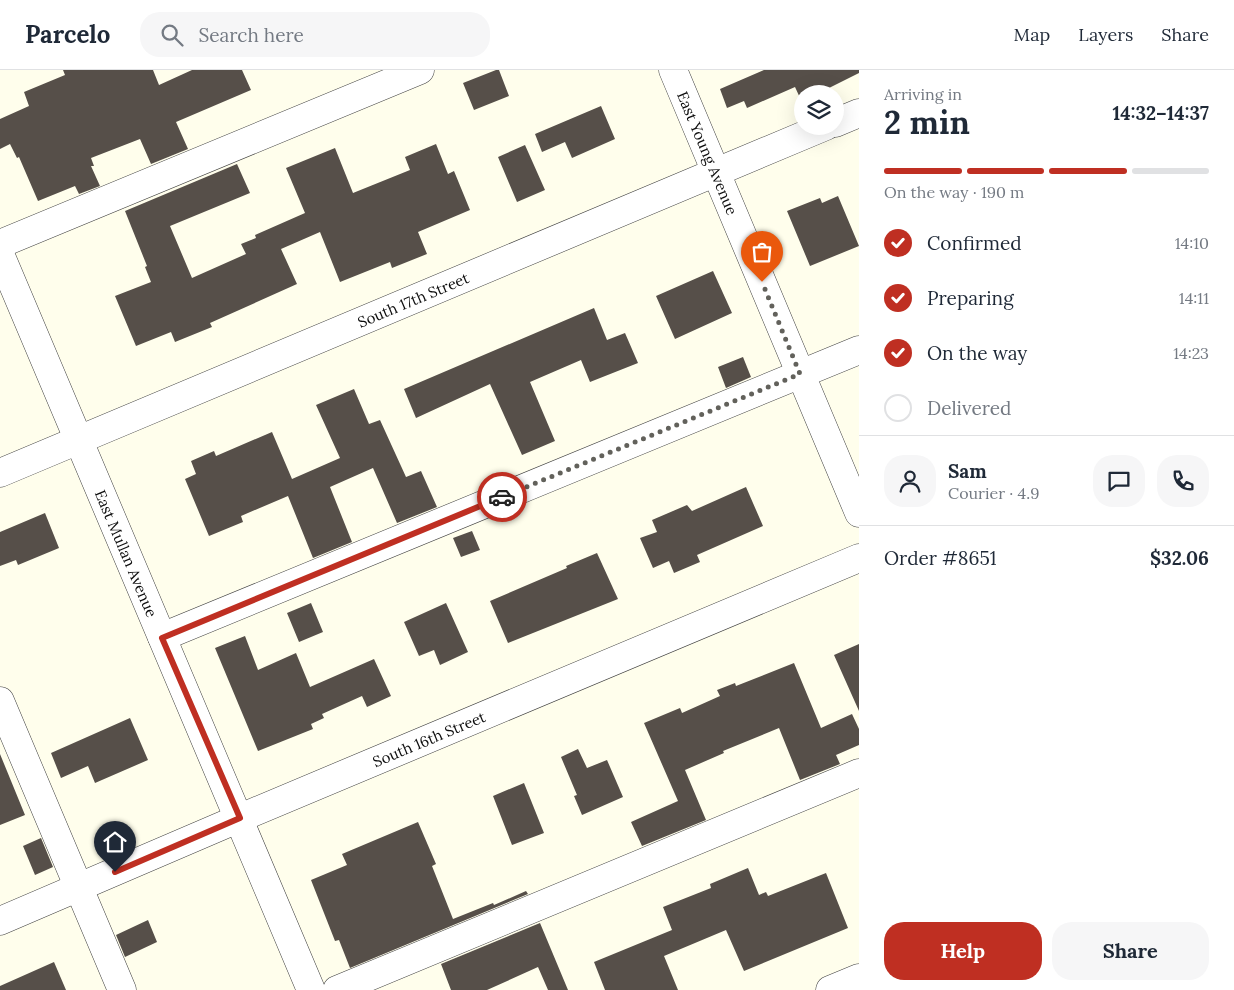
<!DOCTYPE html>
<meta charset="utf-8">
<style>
:root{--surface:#fff;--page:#f6f6f7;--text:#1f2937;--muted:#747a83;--line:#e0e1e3;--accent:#bf2f22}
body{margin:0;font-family:Lora,serif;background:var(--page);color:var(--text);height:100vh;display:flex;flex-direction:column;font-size:19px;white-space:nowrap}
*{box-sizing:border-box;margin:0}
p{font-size:16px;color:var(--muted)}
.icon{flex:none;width:28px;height:28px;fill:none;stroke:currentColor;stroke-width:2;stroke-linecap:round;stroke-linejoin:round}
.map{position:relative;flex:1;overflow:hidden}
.drawer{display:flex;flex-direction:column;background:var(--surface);width:375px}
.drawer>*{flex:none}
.tools{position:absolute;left:794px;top:15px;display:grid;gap:10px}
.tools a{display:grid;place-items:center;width:50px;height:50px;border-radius:50%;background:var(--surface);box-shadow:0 5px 20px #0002;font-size:25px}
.pin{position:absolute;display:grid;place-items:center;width:42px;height:42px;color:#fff;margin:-51px -21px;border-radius:50% 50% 50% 0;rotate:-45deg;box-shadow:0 0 5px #0007}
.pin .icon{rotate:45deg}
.courier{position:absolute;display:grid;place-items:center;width:50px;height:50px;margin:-25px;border:4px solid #bf2f22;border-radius:50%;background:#fff;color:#222;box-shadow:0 1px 6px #0007}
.overview em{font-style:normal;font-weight:700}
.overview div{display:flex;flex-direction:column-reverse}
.overview{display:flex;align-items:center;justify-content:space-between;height:85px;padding:0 25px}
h1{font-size:32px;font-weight:700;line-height:38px}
.bar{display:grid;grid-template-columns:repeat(4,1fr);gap:8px 5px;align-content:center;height:60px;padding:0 25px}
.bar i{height:6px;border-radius:4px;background:var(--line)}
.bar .current{background:var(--accent)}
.bar p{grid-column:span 4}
.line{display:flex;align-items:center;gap:12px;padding:0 25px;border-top:1px solid var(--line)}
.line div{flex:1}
.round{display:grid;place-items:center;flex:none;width:52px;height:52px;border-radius:20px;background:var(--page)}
ol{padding:0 25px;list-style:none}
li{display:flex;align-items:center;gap:15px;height:55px}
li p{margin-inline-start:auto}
li .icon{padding:5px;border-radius:50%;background:var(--accent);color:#fff;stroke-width:4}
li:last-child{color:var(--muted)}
li i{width:28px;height:28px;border:2px solid var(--line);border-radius:50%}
.cta{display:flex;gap:10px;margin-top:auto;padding:10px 25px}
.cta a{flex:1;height:58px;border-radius:20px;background:var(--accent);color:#fff;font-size:20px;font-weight:700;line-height:58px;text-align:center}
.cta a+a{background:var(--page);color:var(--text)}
header{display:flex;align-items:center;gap:30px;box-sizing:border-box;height:70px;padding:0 25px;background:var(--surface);border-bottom:1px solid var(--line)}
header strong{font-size:24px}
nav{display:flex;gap:28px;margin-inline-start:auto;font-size:18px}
.search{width:350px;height:45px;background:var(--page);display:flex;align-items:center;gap:12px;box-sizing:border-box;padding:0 18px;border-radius:20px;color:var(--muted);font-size:19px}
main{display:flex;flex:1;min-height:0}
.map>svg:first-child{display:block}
.building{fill:#564f49}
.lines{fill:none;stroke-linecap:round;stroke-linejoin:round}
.minor-casing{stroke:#404040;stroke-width:29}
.minor{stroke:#fff;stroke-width:28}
.done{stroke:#62615b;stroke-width:5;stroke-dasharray:0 9}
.route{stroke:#bf2f22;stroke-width:6}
.labels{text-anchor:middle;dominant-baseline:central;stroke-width:5;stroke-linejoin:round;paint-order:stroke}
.street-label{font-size:15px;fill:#0d0d0d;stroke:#fff}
</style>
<header>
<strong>Parcelo</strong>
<div class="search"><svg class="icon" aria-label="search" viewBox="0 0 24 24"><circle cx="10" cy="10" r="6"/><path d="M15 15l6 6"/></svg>Search here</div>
<nav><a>Map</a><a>Layers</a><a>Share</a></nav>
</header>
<main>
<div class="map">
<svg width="859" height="920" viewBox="0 0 859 920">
<rect width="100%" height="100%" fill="#fffeec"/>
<path class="building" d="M63,0h90l6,15 33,-15h50l9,20 -75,32 12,27 -37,15 -11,-25 -49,19 3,8h-3l9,20 -21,8 -4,-8 -37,15 -19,-44 -2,1 -7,-14 -10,5v-30l29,-13 -5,-14 41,-17z
M496,0h3l10,26 -35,14 -11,-27z
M764,0h95v3l-42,21h-15l-1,6 -6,-13 -48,21 -3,-7 -17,7 -7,-19z
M601,36l14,33 -43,19 -7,-16 -23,10 -7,-18z
M436,74l12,30 6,-3 16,39 -52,22 9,22 -35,14 -2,-6 -50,20 -20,-50 -39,17 16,35 -87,39 2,4 -37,15 -4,-10 -35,14 -21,-50 36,-14 -6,-15 2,-1 -22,-55 112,-47 13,29 -80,33 22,52 54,-24 -5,-10 15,-6 -1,-3 50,-22 -19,-45 49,-20 18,45 57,-23 -5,-13z
M525,75l20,45 -28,12 -19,-45z
M838,126l21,50 -49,20 -23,-55 33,-13 2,5z
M713,201l19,42 -57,26 -19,-43z
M594,238l13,32 18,-7 13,30 -48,19 -9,-22 -51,22 25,59 -33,14 -32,-71 -74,34 -12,-29z
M743,287l8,20 -25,11 -8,-21z
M354,319l15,35 11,-4 26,57 15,-6 16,36 -40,16 -24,-55 -43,19 22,55 -39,16 -25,-62 -47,20 2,6 -34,14 -24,-57 11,-5 -5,-13 23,-10 2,5 56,-24 20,47 48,-21 -24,-53z
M746,417l17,39 -66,29 3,7 -26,11 -5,-12 -16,7 -13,-30 17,-6 -5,-12 35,-15 5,6z
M45,443l14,35 -41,17 -2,-5 -16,6v-34z
M472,461l8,19 -19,7 -8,-19z
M597,483l21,46 -110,44 -18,-42 77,-33 -1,-2z
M311,533l12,29 -24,10 -12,-29z
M446,533l22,49 -28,13 -6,-15 -15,6 -15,-34z
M245,566l13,34 38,-17 14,34 64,-28 17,37 -24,11 -5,-11 -40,18 2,4 -13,6 2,5 -55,22 -43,-103z
M859,574v67l-25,-56z
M794,593l27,65 31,-14 7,15v16l-23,10 4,9 -40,16 -21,-52 -56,23 1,2 -39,17 21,50 -64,26 -11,-24 47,-21 -34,-78 36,-15 2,5 38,-17 -3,-6 18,-7 1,3z
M130,648l18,42 -53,23 -7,-17 -27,12 -10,-25z
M578,679l9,19 20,-8 16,37 -41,18 -8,-19 3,-1 -16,-38z
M0,684l25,61 -25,10z
M524,713l20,50 -32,12 -19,-49z
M418,752l18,42 -4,2 21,53 40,-16 1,2 32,-14 2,3 -178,74 -11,-28 -4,1 -24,-61 36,-15 -5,-11z
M41,768l12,29 -18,8 -12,-29z
M748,798l11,27 7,-3 2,4 58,-23 22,55 -104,43 -18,-41 -62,26 14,34h-73l-11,-28 78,-32 -9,-23 48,-19 -1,-4z
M148,850l9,22 -32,15 -9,-22z
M540,853l28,67h-20l-10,-23 -51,23h-36l-10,-26z
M54,892l12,28h-66v-4z"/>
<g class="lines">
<g class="minor-casing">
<g id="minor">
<path id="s1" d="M673,0l186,443"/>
<path d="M835,53l24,-10"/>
<path d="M0,174l420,-174"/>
<path id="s2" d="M0,184l311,736"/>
<path id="s3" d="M0,403l826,-347"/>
<path d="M162,567l697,-287"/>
<path d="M0,631l122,289"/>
<path id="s4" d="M0,851l240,-103 619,-260"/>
<path d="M337,920l522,-217"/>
<path d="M830,920l29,-12"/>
</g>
</g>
<use href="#minor" class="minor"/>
</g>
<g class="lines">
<path class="done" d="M502,427l298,-123 -38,-92"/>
<path class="route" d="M115,802l125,-54 -78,-180 340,-141"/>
</g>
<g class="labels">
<g class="street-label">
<text stroke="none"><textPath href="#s1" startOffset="90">East Young Avenue</textPath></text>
<text stroke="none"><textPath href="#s3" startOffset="448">South 17th Street</textPath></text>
<text stroke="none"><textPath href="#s2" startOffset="325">East Mullan Avenue</textPath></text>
<text stroke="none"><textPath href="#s4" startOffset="466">South 16th Street</textPath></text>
</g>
</g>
</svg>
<div class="tools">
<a><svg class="icon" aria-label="layers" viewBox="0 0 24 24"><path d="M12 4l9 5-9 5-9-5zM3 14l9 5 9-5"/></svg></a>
</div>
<div class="pin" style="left:762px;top:212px;background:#ea580c"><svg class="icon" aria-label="bag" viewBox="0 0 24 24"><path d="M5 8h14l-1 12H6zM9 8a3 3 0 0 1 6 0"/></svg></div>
<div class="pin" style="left:115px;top:802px;background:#1f2937"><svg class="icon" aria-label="home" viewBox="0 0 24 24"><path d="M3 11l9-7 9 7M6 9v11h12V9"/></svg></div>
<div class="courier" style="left:502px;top:427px"><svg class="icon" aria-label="car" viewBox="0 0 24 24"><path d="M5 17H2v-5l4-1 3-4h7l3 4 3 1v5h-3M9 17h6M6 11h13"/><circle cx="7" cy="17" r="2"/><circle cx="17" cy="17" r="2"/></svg></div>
</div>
<section class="drawer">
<div class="overview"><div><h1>2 min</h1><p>Arriving in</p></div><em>14:32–14:37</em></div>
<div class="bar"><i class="current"></i><i class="current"></i><i class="current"></i><i></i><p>On the way · 190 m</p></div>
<ol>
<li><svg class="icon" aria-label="check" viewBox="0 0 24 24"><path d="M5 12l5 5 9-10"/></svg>Confirmed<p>14:10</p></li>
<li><svg class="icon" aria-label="check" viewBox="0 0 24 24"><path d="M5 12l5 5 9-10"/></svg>Preparing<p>14:11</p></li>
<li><svg class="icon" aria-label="check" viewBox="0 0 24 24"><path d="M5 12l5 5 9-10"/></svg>On the way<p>14:23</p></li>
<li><i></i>Delivered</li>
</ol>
<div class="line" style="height:90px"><a class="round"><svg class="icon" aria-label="person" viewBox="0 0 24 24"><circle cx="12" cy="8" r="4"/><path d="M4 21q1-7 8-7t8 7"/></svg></a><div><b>Sam</b><p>Courier · 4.9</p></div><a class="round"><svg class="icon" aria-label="chat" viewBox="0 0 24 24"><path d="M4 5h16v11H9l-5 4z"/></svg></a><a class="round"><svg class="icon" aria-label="phone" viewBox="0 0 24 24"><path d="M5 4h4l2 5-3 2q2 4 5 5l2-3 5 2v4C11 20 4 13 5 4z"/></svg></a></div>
<div class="line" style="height:65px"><div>Order #8651</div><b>$32.06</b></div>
<div class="cta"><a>Help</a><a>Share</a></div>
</section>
</main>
